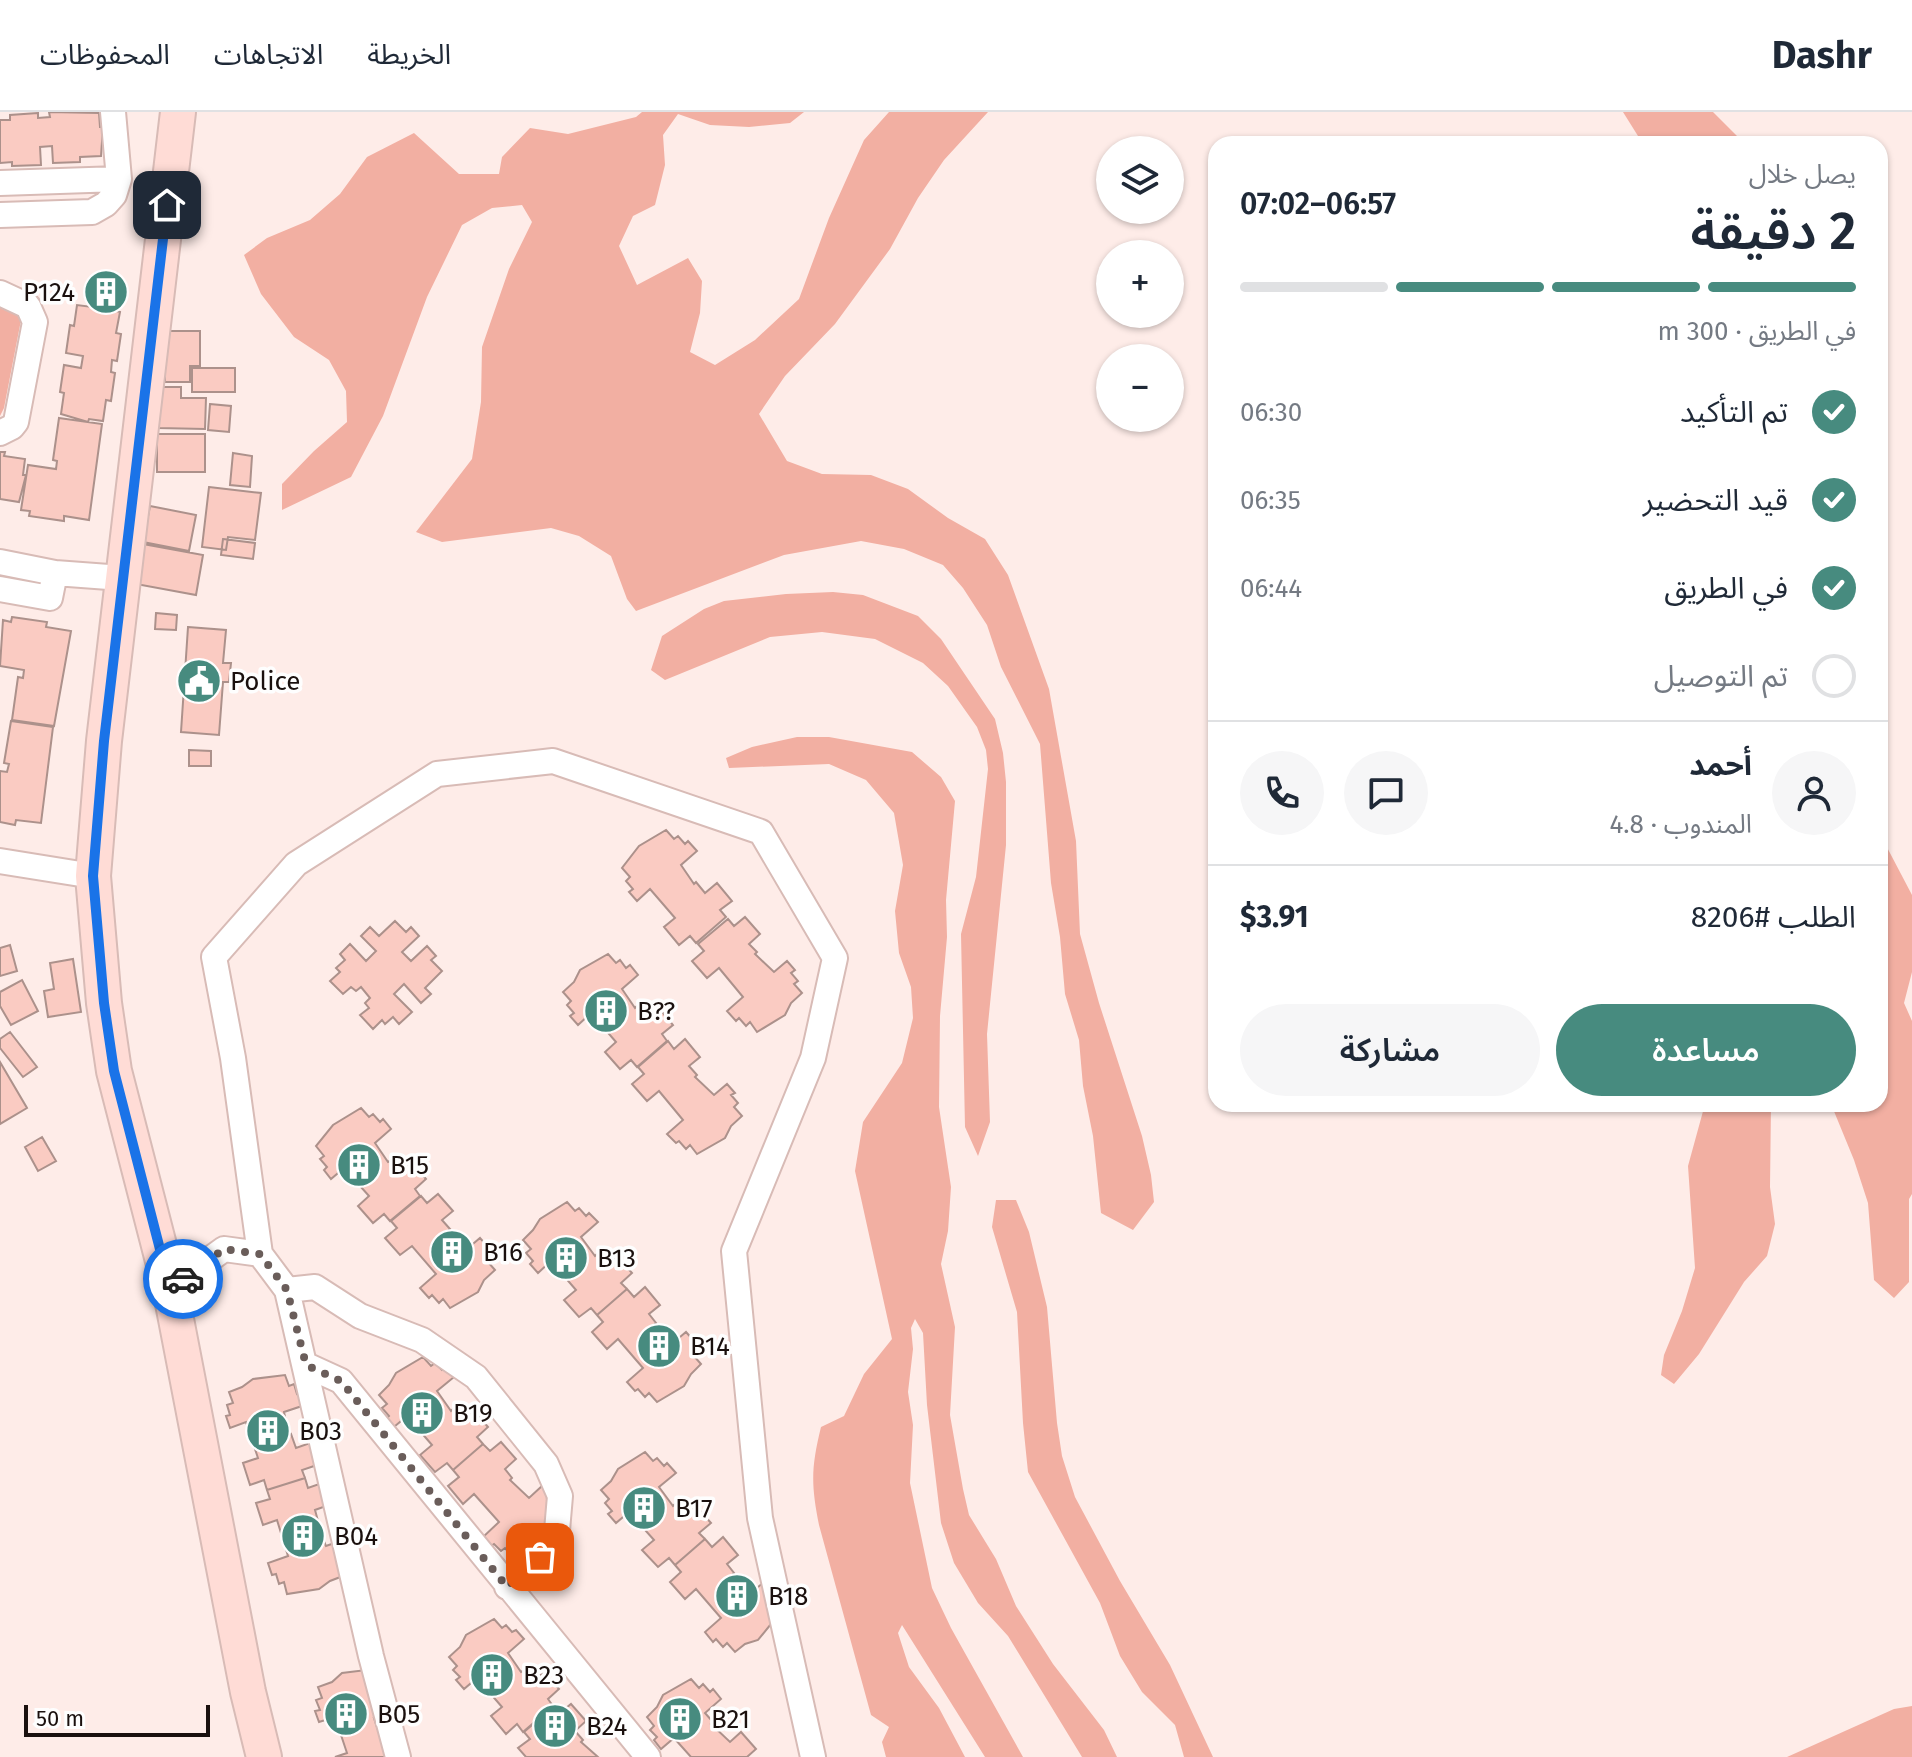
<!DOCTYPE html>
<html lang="ar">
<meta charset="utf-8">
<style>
:root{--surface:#fff;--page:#f6f6f7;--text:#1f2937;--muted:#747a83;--line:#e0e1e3;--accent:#478b7f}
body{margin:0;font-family:"Fira Sans","Noto Sans Arabic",sans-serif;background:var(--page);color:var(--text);direction:rtl;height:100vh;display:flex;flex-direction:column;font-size:30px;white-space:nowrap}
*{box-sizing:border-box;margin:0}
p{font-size:26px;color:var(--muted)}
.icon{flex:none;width:44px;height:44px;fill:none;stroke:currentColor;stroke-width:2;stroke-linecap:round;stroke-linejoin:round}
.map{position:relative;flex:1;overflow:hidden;direction:ltr}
.side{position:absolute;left:1208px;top:24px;width:680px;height:976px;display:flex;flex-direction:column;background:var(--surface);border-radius:24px;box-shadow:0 2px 6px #0004;direction:rtl}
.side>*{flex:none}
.tools{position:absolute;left:1096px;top:24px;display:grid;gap:16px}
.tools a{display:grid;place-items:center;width:88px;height:88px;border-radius:50%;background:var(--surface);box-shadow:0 2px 6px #0004;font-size:40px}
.scale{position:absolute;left:24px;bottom:20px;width:186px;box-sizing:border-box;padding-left:8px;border:4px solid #1a100e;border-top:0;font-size:22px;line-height:28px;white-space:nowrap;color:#1a100e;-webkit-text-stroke:6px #fefefe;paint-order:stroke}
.pin{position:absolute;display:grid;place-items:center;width:68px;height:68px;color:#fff;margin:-34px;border-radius:16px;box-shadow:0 4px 12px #0006}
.courier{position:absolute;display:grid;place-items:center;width:80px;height:80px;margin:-40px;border:6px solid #1a73e8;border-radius:50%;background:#fff;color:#222;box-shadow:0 2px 10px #0007}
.overview em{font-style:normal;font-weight:600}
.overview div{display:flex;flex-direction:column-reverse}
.overview{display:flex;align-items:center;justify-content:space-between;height:136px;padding:0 32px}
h1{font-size:52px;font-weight:600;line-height:60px}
.bar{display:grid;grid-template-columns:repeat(4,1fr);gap:12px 8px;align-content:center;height:96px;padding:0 32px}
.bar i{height:10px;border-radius:6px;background:var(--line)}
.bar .current{background:var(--accent)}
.bar p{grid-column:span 4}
.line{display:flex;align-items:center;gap:20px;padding:0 32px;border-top:2px solid var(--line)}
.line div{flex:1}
.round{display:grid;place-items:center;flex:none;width:84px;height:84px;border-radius:42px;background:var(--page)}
ol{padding:0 32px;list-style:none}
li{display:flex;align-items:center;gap:24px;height:88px}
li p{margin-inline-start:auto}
li .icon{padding:8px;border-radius:50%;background:var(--accent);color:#fff;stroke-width:4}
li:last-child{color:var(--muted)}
li i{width:44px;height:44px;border:4px solid var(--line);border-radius:50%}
.button{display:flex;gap:16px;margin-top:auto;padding:16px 32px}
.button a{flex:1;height:92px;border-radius:48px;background:var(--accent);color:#fff;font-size:32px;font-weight:600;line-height:92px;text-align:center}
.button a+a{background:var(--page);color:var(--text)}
header{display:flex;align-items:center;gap:48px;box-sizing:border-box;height:112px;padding:0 40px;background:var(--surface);border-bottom:2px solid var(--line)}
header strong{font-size:38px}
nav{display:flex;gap:44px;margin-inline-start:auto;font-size:28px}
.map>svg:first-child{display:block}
.green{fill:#f2afa2}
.building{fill:#facbc2;stroke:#ac918b;stroke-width:2}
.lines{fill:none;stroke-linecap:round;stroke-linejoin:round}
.street-casing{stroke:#d8bbb6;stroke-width:28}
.secondary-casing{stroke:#d8bbb6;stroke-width:38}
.street{stroke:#fff;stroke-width:24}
.secondary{stroke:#ffdcd6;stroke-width:34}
.done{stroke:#6a5d5a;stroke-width:8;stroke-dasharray:0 14.4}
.route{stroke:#1a73e8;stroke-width:10}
.labels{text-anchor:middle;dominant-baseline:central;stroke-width:7;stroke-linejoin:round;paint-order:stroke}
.poi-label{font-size:26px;fill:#1a100e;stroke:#fefefe;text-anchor:start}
</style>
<header>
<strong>Dashr</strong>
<nav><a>الخريطة</a><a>الاتجاهات</a><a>المحفوظات</a></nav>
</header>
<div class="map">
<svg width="1912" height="1645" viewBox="0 0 1912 1645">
<rect width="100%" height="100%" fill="#feece8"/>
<path class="green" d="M642,0h162l-14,11 -41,4 -39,-2 -32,-11 -15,21 2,30 -10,40 -22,11 -14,30 18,39 51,-27 14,23 -2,32 -10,39 25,13 40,-25 44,-41 30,-81 35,-78 25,-28h99l-44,48 -26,38 -28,51 -55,75 -50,52 -26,38 28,47 35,13 49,1 37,14 40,29 37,21 23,36 41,114 27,152 4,93 19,69 43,133 9,39 3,27 -21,28 -32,-17 -8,-77 -10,-50 -4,-46 -14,-46 -5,-57 -9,-54 -11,-139 -39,-77 -14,-42 -24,-37 -20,-23 -39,-16 -43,-8 -77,14 -148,56 -9,-12 -16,-43 -32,-20 -28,-8 -109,14 -26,-10 56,-73 9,-57 1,-55 27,-78 23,-47 -10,-17 -30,3 -30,17 -35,72 -44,119 -32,61 -69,33v-26l32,-33 33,-29 -1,-31 -17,-31 -35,-23 -33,-43 -17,-39 23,-17 43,-18 30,-26 27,-37 47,-24 45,41h40l3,-17 28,-29 38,6 68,-17z
M1623,0h90l32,32h-102z
M0,193l22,10 -18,93 -4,8z
M833,480l30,3 55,21 23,23 54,80 8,34 3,29v63l-19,189 3,88 -12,34 -13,-29 -4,-193 15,-57 12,-108 -2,-19 -9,-23 -29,-41 -25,-23 -48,-24 -53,-7 -52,5 -105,43 -14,-10 11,-34 42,-27 20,-8 62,-7z
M797,625h32l83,15 29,25 14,24 -9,99 1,37 -7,79 -1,91 12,80 -3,44 -7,33 14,63 -5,88 13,74 6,26 27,44 20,47 37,58 51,66 13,27h-35l-74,-121 -30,-33 -24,-40 -13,-40 -14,-118 -4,-72 -8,-14 -4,9 2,21 -5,43 5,33 -3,58 22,105 19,40 72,129h-38l-83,-132 -4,8 11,34 30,41 26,49h-79l-4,-15 7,-15 -18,-12 -52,-190c-8,-41 -8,-57 2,-98l23,-11 20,-42 28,-35 -37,-168 8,-49 39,-59 11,-45 -2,-31 -12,-34 -4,-42 8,-46 -9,-52 -28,-33 -37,-16 -100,4 -3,-10 26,-11z
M1880,722l32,61v77l-8,31 8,18v173l-3,5v83l-15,16 -20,-18 -6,-77 -14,-43 -23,-56h49z
M1705,992h66l-1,83 5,37 -8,32 -23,26 -45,72 -25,30 -13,-9 3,-20 18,-44 13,-43 -7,-102z
M996,1088h20l13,32 18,75 10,116 5,33 13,41 45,84 50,84 43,92h-29l-9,-32 -33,-33 -22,-36 -20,-53 -72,-131 -5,-49 -6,-111 -25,-85z
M1912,1594v51h-125l107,-48z"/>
<path class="building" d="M49,0l50,1 1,14h3l-2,29 -21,1v5l-27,1 -1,-17 -12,1 1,18 -29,1v-4l-12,1v-43h10v-5l28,-2v5l12,-1z
M98,170l20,3 -3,18 -20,-3z
M93,192l27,8 -4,21 5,1 -4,27 -5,-1 -1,12 4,1 -4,28 -5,-1 -3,21 -14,-2 -1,3 -27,-8 3,-21 -4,-1 4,-27 17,3 2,-12 -17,-3 4,-28 4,1 3,-21 15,2z
M165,219h35v35h-10v16h-25z
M192,256h43v24h-43z
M159,275h22v11h25l-1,31 -47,-1z
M210,292l21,2 -2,26 -21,-2z
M59,306l43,6 -13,96 -25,-4v5l-35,-5 1,-5 -9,-1 7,-45 28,4 1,-8 -4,-1z
M157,322h48v38h-48z
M0,340h5l-1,4 21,3 -2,16h3l-7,27 -19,-3z
M233,341l19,3 -2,31 -20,-2z
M209,375l52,6 -6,47 -27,-3 -2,13 -24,-3z
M150,394l46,9 -7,36 -46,-9z
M223,427l32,4 -2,16 -32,-4z
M143,432l60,11 -7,40 -60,-11z
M156,501l21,2 -1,15 -21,-1z
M12,505l35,5 -1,5 25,4 -17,95 -42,-6 6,-43 5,1 1,-8 -24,-4 3,-46 8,2z
M188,515l38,3 -3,33h8l-2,19h-6l-4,53 -38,-3z
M11,609l42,6 -12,96 -25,-3 -1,5 -15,-3v-51l7,1 2,-8 -5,-1z
M189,638l22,1v15h-22z
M666,718l8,9 4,-3 7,8 3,-3 9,10 -16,14 13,19 2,-2 9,11 12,-10 15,18 -12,9 6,7 -30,26 -6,-7 -11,9 -15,-18 11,-9 -25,-29 -13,12 -8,-9 4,-3 -7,-8 4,-4 -8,-9 17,-22z
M745,805l15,17 -11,10 8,8 -2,2 19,18 13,-11 8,9 -4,3 7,8 -4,3 8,9 -11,10 -6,12 -28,17 -7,-10 -4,4 -7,-8 -3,3 -9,-10 16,-14 -24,-29 -12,10 -15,-17 12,-10 -6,-7 30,-25 6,7z
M395,809l11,11 5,-5 8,9 -17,16 9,9 16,-15 9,10 -5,4 11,11 -17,17 6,6 -10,9 -17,-19 -10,10 18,18 -13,12 -6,-7 -8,7 -3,-4 -9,9 -13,-14 9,-7 -4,-5 5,-5 -9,-11 -5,4 -5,-4 -8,7 -13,-13 10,-9 -4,-4 9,-8 -5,-6 10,-10 16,17 10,-10 -15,-15 9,-9 9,9z
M10,833l7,26 -17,5v-28z
M608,842l8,9 4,-3 6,8 4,-3 8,10 -16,14 13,19 2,-2 10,11 11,-10 15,18 -11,9 5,7 -30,26 -6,-7 -11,9 -15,-17 11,-10 -25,-29 -13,12 -8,-9 4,-3 -7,-8 4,-4 -8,-9 11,-10 6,-12z
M73,847l8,53 -33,5 -4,-26 10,-2 -4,-26z
M22,868l16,31 -27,14 -11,-19v-14z
M10,920l27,35 -14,10 -23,-29v-9z
M685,927l15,18 -11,9 8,9 -2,2 19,18 13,-11 8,9 -4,2 7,8 -4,4 8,9 -11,10 -6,12 -28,16 -7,-9 -4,4 -7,-8 -3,2 -9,-9 16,-14 -24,-29 -12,10 -15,-17 12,-10 -6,-7 30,-26 6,8z
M0,950l27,46 -27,16z
M361,996l8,9 4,-3 7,8 3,-3 8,10 -16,14 13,19 2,-1 10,10 11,-9 15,17 -11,10 5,7 -30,25 -6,-7 -11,9 -15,-17 11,-10 -25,-28 -13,11 -7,-9 3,-3 -7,-8 4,-3 -8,-10 17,-21z
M42,1025l14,24 -18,10 -13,-24z
M438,1082l15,17 -11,9 8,9 -2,2 19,18 13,-11 8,9 -4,3 7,8 -4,3 8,9 -11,10 -6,12 -28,16 -7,-9 -4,4 -7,-8 -3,3 -9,-10 16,-14 -24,-28 -12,9 -15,-17 12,-10 -6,-7 30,-25 6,7z
M567,1090l8,9 4,-3 7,8 3,-3 9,9 -17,15 14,19 2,-2 9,11 11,-9 15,17 -11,10 6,6 -30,26 -6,-7 -12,9 -15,-17 12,-10 -25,-29 -13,12 -8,-9 3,-3 -7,-8 5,-4 -8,-9 10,-10 7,-11z
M645,1175l15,18 -11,9 7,9 -2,2 19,18 13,-11 8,9 -3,3 7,7 -5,4 8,9 -10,10 -7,12 -27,16 -8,-9 -4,4 -7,-8 -3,2 -8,-9 16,-14 -25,-29 -11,10 -15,-17 11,-10 -6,-7 30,-26 7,8z
M423,1245l8,9 4,-3 7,7 3,-2 9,9 -17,14 14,20 2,-2 9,11 11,-10 15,17 -11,10 6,7 -30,26 -6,-7 -12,9 -15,-17 12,-10 -25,-29 -13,11 -8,-8 3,-3 -7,-8 5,-4 -8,-9 10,-10 7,-12z
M285,1263l4,11 5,-2 3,10 4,-1 4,12 -21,7 5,23 2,-1 5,14 14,-5 7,22 -15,5 3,8 -38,12 -3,-10 -14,5 -7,-22 15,-5 -12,-36 -16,6 -4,-12 4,-1 -3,-10 6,-2 -4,-11 13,-5 11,-8z
M501,1330l15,17 -11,10 7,9 -2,2 19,18 13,-12 8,9 -3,3 7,8 -11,31 -8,8 -12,4 -10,8 -8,-9 -4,3 -7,-7 -3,2 -8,-9 16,-15 -25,-28 -11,10 -15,-18 11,-9 -6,-7 30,-26 7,7z
M645,1340l8,9 4,-3 7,8 3,-3 9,10 -17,14 14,19 2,-2 9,11 12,-9 15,17 -12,10 6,6 -30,26 -6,-7 -11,9 -16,-17 12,-10 -25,-28 -13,11 -8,-9 4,-3 -7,-8 4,-4 -8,-9 10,-9 7,-12z
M305,1366l3,10 14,-5 7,22 -14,5 3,11h-2l10,25 17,-6v36l-13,5 -11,8 -32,5 -3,-12 -5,2 -3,-10 -4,1 -4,-12 20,-7 -11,-36 -14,5 -7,-22 14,-4 -3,-9z
M723,1425l15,18 -11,9 7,9 -2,2 19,18 13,-11 15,32 -21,26 -13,4 -10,8 -8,-9 -4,4 -7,-8 -3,3 -8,-10 16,-14 -25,-29 -11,10 -15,-17 11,-10 -6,-7 30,-26 7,8z
M494,1507l8,9 4,-3 6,7 4,-2 8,9 -16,14 13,19 2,-1 10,11 11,-10 15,17 -11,10 5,7 -30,26 -6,-8 -11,10 -15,-18 11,-9 -25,-29 -13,11 -8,-9 4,-3 -7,-7 4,-4 -8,-9 11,-10 6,-12z
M374,1557l3,49h-3l4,12 2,-1 25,28h-70l12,-4 -12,-36 -16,5 -4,-11 5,-1 -4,-10 6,-2 -4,-11 14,-5 10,-9z
M691,1567l8,9 4,-4 7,8 3,-3 8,10 -16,14 8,9 -2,2 19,18 11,-10 15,17 -9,8h-56l-17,-19 -13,11 -7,-9 3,-3 -7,-7 4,-4 -7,-9 10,-10 6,-12z
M571,1592l15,17 -11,10 8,9 -2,2 17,15h-72l-8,-9 12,-9 -6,-7 30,-26 6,7z"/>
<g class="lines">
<g class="street-casing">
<path id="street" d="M0,71l119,-4
M0,103l92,-3 14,-8 8,-9 5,-16 -6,-67
M0,181l28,13 7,16 -19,100 -4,5 -12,6
M0,450l55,11 67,5
M0,477l50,9 5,-25
M0,749l93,15
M260,1142l-27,-196 -19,-101 82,-93 141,-90 116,-13 208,71 74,126 -22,100 -79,193 26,267 53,239
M170,1176l54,-39 36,5 27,36 84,366 27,101
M287,1178l28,-3 45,29 62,24 54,37 70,87 14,32 -4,46 -49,45
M306,1253l35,16 307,376"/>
</g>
<g class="secondary-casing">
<path id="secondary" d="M178,0l-74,629 -11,135 11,127 10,68 56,217 78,404 16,65"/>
</g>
<use href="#street" class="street"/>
<use href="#secondary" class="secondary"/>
</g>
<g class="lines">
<path class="done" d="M183,1167l41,-30 36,5 27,36 19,75 35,16 166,206 33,-30"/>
<path class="route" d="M167,93l-63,536 -11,135 11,127 10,68 56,217 13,-9"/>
</g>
<defs>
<g id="building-disc" transform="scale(2.3)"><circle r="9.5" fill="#478b7f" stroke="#fefefe"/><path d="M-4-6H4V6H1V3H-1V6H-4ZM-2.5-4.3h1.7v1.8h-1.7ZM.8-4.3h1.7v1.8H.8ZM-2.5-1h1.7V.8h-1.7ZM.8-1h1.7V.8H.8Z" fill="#fff"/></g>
<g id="civic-disc" transform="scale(2.3)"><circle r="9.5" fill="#478b7f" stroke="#fefefe"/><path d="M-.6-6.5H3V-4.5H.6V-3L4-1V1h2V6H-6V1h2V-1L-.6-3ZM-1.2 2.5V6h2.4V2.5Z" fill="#fff"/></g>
</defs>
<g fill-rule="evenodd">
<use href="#building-disc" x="106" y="180"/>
<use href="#civic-disc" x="199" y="569"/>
<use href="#building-disc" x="606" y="899"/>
<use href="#building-disc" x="359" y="1053"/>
<use href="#building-disc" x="452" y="1140"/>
<use href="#building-disc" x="566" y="1146"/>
<use href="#building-disc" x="659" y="1234"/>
<use href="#building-disc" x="422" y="1301"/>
<use href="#building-disc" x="268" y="1319"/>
<use href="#building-disc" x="644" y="1396"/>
<use href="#building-disc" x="303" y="1424"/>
<use href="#building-disc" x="737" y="1484"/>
<use href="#building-disc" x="492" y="1563"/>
<use href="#building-disc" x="346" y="1602"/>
<use href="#building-disc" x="680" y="1607"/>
<use href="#building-disc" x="555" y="1614"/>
</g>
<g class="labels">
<g class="poi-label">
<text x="75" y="180" text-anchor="end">P124</text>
<text x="230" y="569">Police</text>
<text x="637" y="899">B??</text>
<text x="390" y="1053">B15</text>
<text x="483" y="1140">B16</text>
<text x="597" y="1146">B13</text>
<text x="690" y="1234">B14</text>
<text x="453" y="1301">B19</text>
<text x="299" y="1319">B03</text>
<text x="675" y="1396">B17</text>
<text x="334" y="1424">B04</text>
<text x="768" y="1484">B18</text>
<text x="523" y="1563">B23</text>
<text x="377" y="1602">B05</text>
<text x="711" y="1607">B21</text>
<text x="586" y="1614">B24</text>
</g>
</g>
</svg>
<div class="tools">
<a><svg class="icon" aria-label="layers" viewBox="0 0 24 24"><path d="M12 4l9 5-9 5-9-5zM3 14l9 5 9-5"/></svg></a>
<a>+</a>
<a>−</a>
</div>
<div class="scale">50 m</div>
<div class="pin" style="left:540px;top:1445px;background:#ea580c"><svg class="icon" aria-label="bag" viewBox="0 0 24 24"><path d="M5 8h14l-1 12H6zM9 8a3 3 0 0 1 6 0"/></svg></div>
<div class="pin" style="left:167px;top:93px;background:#1f2937"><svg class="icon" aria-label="home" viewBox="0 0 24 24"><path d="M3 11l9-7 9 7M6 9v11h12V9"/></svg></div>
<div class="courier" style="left:183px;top:1167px"><svg class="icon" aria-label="car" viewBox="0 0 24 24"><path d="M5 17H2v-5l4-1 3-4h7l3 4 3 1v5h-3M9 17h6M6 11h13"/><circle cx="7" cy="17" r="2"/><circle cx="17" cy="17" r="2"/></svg></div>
<section class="side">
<div class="overview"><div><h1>2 دقيقة</h1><p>يصل خلال</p></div><em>06:57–07:02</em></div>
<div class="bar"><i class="current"></i><i class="current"></i><i class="current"></i><i></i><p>في الطريق · 300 m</p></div>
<ol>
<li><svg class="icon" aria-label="check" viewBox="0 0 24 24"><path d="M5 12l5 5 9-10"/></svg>تم التأكيد<p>06:30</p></li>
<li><svg class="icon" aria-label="check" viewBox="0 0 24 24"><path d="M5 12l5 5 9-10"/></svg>قيد التحضير<p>06:35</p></li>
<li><svg class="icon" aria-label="check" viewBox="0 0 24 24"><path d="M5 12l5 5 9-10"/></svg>في الطريق<p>06:44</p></li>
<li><i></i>تم التوصيل</li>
</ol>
<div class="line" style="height:144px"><a class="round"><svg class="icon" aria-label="person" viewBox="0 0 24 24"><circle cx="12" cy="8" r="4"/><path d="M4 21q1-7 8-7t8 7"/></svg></a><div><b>أحمد</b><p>المندوب · 4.8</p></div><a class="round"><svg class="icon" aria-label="chat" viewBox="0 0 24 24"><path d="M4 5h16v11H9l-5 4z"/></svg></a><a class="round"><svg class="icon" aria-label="phone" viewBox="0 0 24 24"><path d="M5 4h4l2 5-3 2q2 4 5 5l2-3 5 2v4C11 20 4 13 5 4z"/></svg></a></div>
<div class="line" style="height:104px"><div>الطلب #8206</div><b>$3.91</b></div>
<div class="button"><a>مساعدة</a><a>مشاركة</a></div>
</section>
</div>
